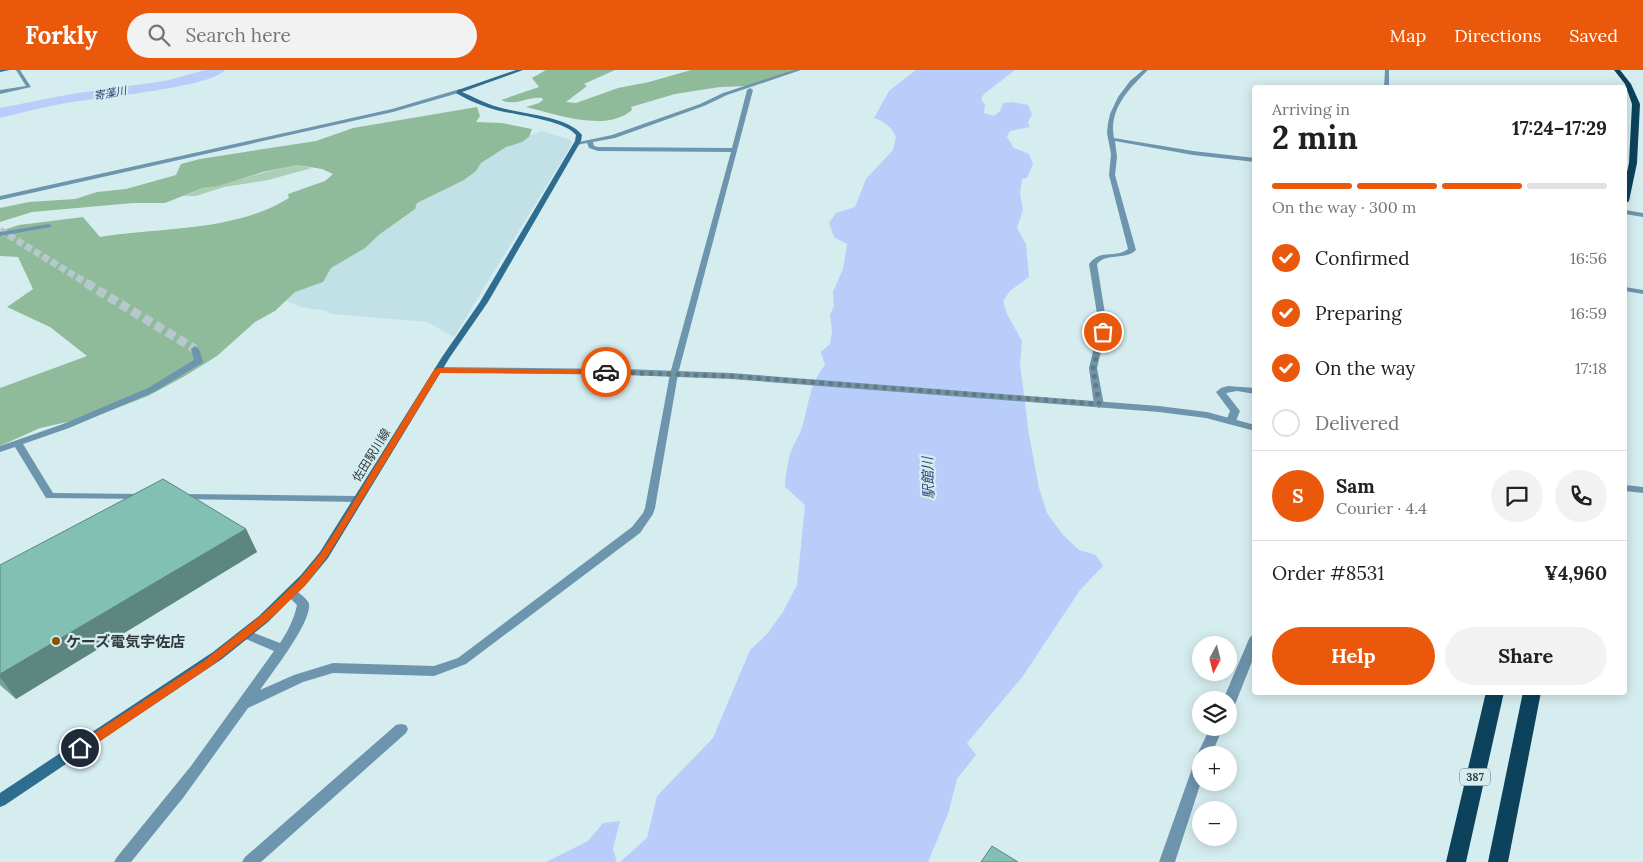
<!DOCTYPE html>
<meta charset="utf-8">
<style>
:root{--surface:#fff;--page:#f2f2f2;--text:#202124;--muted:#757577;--line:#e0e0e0;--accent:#ea580c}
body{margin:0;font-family:Lora,"Noto Sans JP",serif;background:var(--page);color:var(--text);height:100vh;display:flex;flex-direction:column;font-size:19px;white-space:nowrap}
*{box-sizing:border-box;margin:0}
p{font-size:16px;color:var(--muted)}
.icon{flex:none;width:28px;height:28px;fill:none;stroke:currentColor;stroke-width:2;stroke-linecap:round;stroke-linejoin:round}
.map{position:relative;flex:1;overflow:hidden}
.sheet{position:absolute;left:1252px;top:15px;width:375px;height:610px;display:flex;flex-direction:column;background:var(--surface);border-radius:5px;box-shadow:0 2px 12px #0003}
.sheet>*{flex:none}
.needle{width:32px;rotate:187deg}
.tools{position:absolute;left:1192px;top:566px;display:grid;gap:10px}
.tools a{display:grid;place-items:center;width:45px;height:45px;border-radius:50%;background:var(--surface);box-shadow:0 2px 12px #0003;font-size:25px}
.pin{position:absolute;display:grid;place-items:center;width:42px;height:42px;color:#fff;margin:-21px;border:2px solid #fff;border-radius:50%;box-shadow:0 1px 5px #0007}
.courier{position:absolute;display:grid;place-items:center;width:50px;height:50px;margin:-25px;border:4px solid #ea580c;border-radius:50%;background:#fff;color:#222;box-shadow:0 1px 6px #0007}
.head em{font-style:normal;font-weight:800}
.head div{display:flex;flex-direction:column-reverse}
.head{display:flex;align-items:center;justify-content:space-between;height:85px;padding:0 20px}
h1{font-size:32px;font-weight:800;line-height:38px}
.bar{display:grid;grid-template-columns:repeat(4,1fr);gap:8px 5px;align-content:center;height:60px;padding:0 20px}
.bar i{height:6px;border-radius:4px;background:var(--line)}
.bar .selected{background:var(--accent)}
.bar p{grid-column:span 4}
.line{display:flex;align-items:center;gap:12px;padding:0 20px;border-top:1px solid var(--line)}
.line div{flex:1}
.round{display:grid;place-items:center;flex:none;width:52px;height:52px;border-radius:26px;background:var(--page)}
ol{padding:0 20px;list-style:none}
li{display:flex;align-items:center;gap:15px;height:55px}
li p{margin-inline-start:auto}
li .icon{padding:5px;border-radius:50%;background:var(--accent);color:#fff;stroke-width:4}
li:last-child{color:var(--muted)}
li i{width:28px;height:28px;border:2px solid var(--line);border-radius:50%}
.primary-button{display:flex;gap:10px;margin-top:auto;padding:10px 20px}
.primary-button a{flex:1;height:58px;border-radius:30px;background:var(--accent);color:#fff;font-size:20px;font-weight:800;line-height:58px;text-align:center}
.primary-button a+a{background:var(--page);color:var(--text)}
header{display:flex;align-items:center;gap:30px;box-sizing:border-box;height:70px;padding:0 25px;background:var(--accent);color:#fff}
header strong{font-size:24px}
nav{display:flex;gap:28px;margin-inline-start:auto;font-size:18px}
.search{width:350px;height:45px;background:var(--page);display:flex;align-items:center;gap:12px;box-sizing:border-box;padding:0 18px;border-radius:28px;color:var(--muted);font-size:19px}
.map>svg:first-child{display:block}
.built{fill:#c1e1e6}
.green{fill:#acceb4}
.forest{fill:#90bb9b}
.water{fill:#b8cdf9}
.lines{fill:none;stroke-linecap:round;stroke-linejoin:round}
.river{fill:#b8cdf9;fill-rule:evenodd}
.minor-tunnel-far1{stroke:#b5c9cc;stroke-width:7;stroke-dasharray:7 3;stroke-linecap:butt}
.minor-tunnel{stroke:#b5c9cc;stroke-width:9;stroke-dasharray:9 4.5;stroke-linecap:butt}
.minor{fill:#6e95ae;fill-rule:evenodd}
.tertiary{fill:#6e95ae;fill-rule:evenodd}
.secondary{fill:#2e6d90;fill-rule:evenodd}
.trunk{fill:#0c425c;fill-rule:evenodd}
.wall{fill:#71a59b}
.shaded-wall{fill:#5c867e}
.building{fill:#83c0b4;stroke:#5c867e}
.route{fill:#ea580c}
.done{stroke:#6a787a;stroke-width:5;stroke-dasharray:0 9}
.poi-dot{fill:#8b5504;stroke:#d6edf0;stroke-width:2}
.labels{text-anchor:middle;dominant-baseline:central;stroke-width:4.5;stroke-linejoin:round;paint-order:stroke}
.far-water-label{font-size:11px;font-style:italic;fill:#2d457b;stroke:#d6edf0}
.shield{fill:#d6edf0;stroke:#626f71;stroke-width:1}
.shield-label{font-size:11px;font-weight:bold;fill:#30393b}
.street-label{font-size:12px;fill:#30393b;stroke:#d6edf0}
.water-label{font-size:14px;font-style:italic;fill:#2d457b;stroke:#d6edf0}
.near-poi-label{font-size:15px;font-weight:bold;fill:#30393b;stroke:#d6edf0;text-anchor:start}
</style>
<header>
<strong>Forkly</strong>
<div class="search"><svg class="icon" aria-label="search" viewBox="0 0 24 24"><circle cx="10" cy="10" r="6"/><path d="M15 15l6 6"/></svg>Search here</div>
<nav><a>Map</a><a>Directions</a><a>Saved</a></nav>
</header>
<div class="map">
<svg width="1643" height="792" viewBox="0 0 1643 792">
<rect width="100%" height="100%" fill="#d6edf0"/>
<path class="built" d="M541,61l30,9 1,4 -118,193 -27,-15 -96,-8 -4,-3 -26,-4 -17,-7 152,-115 54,-34z"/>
<path class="green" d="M297,95l15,3 -44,12 -44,7 -28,9h-13c8,-2 15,-7 22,-8 31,-7 61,-17 92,-23z"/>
<path class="forest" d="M546,0h69l-31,14 3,2 -21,16 10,1 42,-15 31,-6 42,-12h106l-49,16 -28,1 -45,7 -44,13 1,3c-26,23 -76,4 -106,-3l13,-4 4,-3 -1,-2c-15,-2 -26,9 -41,2l38,-13 -7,-9z
M477,37l3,9 -4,6 26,1 30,6 -3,8 -7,5 -16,5 -25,16 -5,8 -12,9 -47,23 -2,6 -35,25 -15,14 -34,20 -8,14 -28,10 -20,19 -20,11 -38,34 -32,20 -37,20 -49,19 -59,13 -40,18v-58l87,-32 -37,-29 -43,-20 26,-18 -15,-32 -18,-1v-25l19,-6 64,-8 17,20c63,-10 134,-5 189,-39l-1,-4 37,-13 8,-7 -11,-5 -25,-4 -34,7 -45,14 -15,2 -38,15h-32l-101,9 -32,10v-14l29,-6 46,-3 22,-7 29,-3 50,-14 5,-11 19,-5 116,-18 37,-13z"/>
<path class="water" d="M916,0h99l-31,24 -3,5 4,6 -1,8 10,3 6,-5 3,-8 9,-1 16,3 4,9 -4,8 2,5 -20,4 -3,6 7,11 15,6 4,10 -6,14 -5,1 -2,14 3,17 -6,18 9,16 3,33 -19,14 -7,10 4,13 15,27 -2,23 9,71 10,53 8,25 16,22 16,15 17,5 7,11 -23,24 -57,86 -56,67 9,12 -19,24 -9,35 -20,48h-308l27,-24 10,-42 56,-58 37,-88 17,-16 16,-22 14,-27 8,-80 -20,-18c1,-13 2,-25 7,-38 3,-8 8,-14 10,-22 7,-22 7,-43 23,-62l-4,-13 9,-8 2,-12 -2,-17 4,-9 -1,-14 10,-23 4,-25 -13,-7 -5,-14 7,-10 19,-6 11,-28 27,-29 3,-13c-5,-11 -11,-15 -22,-19l15,-27z
M620,751l-7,28 4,13h-71l42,-21 15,-18z"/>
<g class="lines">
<path class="river" d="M205,0h20c-13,17 -127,28 -153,32 -24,4 -48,10 -72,16v-10l71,-14 94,-13z"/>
<path class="minor-tunnel-far1" d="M0,160l88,54"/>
<path class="minor-tunnel" d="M86,213l109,66"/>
<path class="minor" d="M16,0h4l11,17 -31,7v-4l26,-4z
M794,0h7l-74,25 -23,11 -89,32 -22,4 1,4 4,1 134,1 15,-58 3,-2 3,2 -75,284 -23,134 -2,6 -13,19 -174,131 -32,12 -101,-3 -30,9 -55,26 -65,90 -52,64h-17l3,-5 74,-91 83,-115 -33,-14 -2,-3 2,-3 4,-1 4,1 31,12c8,-12 14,-24 17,-38l-12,-12 2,-3h8c4,3 13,9 14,14 3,18 -38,70 -49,86l34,-15 39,-12 101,3 24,-8 174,-131 11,-14 2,-5 25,-134 61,-222 -133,-1 -9,-3 -2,-5 -10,2 -3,-2 38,-8 88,-31 23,-11z
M1143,0h5c-18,18 -40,39 -34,68l79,13 62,7v4l-62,-7 -78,-14 2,16 -2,18 21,75c-11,11 -29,2 -39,14l10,62 -10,42 7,37 -5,3 -5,-3 -5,-37 10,-42 -10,-62c12,-16 26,-5 39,-15l-19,-74 2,-21 -4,-21 1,-10 2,-9 8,-17 12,-16z
M1385,0h4v18h-5z
M1625,140l18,3v4l-18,-3z
M49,154l2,1v2l-51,9v-4z
M195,276l4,3 4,12 -1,2 -48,29 -85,36 -46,16 30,49 88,1 5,3 -1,2 -99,-1 -31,-51 -15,5v-6l63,-22 85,-36 46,-28 -3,-11z
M1228,316l27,2v6l-18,-3 -11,2 14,18 -4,10 -5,3 -5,-3 4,-10 -14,-19 5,-4z
M1625,415l18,2v6l-18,-2z
M181,424l177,2 5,3 -5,3 -181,-3 -1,-2 1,-2z
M1255,564v20l-19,48 -2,4 -5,1v-7h-6l26,-61 2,-3z
M401,654l5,1 2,4 -2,4 -145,129h-19l3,-5 151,-132z
M1210,658h13l-12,27h-10v27l-26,80h-16l35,-99 2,-4 3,-1 -2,-3z"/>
<path class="tertiary" d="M460,19l2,3 -69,20 -393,88v-4l392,-87z
M1625,217l18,3v4l-18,-3z
M438,297l187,2 106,4 428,33 48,6 48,13v6l-49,-13 -47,-6 -428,-33 -106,-4 -190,-3 -1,-2 1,-2z"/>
<path class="secondary" d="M0,0h10l-10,2z
M516,0h7l-61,22c12,5 24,12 36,15 23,7 70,9 84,28l-1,6 -93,161 -38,55 -122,201 -19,23 -41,41 -46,37 -217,146 -5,2v-14l213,-141 46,-36 42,-41 19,-23 122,-195 38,-55 95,-161 1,-6c-12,-15 -61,-20 -80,-25 -13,-4 -29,-10 -40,-17l2,-3z"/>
<path class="trunk" d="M1614,0h6l11,14 9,20 -3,59 -8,38 -4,3v-23l4,-18 3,-59 -7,-20z
M1486,622h18l-38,170h-20z
M1523,622h18l-33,170h-20z"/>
</g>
<path class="wall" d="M246,459l11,23 -241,147 -16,-14v-120z"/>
<path class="shaded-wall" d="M246,459l11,23 -241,147 -16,-22v-3z"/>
<path class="building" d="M163,409l83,50 -246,145v-109z
M992,776l26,16h-37z"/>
<path class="route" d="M438,298l168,2 3,2 -3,2 -166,-1 -113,184 -22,29 -35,33 -59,47 -127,86h-8l-2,-4 2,-3 128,-84 59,-47 35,-33 23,-28 19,-29 94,-154z"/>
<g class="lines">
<path class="done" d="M606,302l124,4 369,28 -6,-36 10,-36"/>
</g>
<circle class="poi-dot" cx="56" cy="571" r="5"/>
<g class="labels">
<g class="far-water-label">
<text transform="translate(110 23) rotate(-10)">寄藻川</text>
</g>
<rect class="shield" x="1460" y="698.5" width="30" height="17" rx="4"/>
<g class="shield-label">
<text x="1475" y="707">387</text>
</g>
<g class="street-label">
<text transform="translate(371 385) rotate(-58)">佐田駅川線</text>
</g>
<g class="water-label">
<text transform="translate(928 408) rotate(-92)">駅館川</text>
</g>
<g class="near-poi-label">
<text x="66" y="571">ケーズ電気宇佐店</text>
</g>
</g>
</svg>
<div class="tools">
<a><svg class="needle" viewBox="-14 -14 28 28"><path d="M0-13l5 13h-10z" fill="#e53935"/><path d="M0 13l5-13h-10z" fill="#757577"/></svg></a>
<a><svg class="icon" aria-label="layers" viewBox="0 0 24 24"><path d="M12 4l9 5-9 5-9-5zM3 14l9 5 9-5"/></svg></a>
<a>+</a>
<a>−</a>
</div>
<div class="pin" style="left:1103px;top:262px;background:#ea580c"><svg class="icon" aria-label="bag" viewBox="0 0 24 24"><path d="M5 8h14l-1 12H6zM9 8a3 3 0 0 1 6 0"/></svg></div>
<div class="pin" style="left:80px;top:678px;background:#1f2937"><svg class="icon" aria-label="home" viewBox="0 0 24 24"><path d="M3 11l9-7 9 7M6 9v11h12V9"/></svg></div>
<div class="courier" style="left:606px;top:302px"><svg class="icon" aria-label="car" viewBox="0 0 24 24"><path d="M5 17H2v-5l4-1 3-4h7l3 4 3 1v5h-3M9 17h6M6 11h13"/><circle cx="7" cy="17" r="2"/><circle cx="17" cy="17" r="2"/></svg></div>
<section class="sheet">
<div class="head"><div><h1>2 min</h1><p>Arriving in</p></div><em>17:24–17:29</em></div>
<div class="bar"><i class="selected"></i><i class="selected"></i><i class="selected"></i><i></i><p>On the way · 300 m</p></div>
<ol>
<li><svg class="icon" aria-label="check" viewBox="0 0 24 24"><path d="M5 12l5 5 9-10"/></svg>Confirmed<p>16:56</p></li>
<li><svg class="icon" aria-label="check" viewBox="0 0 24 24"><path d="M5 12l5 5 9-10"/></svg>Preparing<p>16:59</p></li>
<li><svg class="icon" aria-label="check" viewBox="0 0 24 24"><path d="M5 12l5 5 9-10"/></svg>On the way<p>17:18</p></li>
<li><i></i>Delivered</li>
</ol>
<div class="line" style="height:90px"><b class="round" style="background:var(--accent);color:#fff">S</b><div><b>Sam</b><p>Courier · 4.4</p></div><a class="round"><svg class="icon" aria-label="chat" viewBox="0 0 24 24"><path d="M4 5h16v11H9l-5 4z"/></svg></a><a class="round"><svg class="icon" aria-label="phone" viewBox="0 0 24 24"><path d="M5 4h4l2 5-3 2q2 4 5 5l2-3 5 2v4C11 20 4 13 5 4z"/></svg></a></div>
<div class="line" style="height:65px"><div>Order #8531</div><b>¥4,960</b></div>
<div class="primary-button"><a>Help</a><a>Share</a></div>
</section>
</div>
